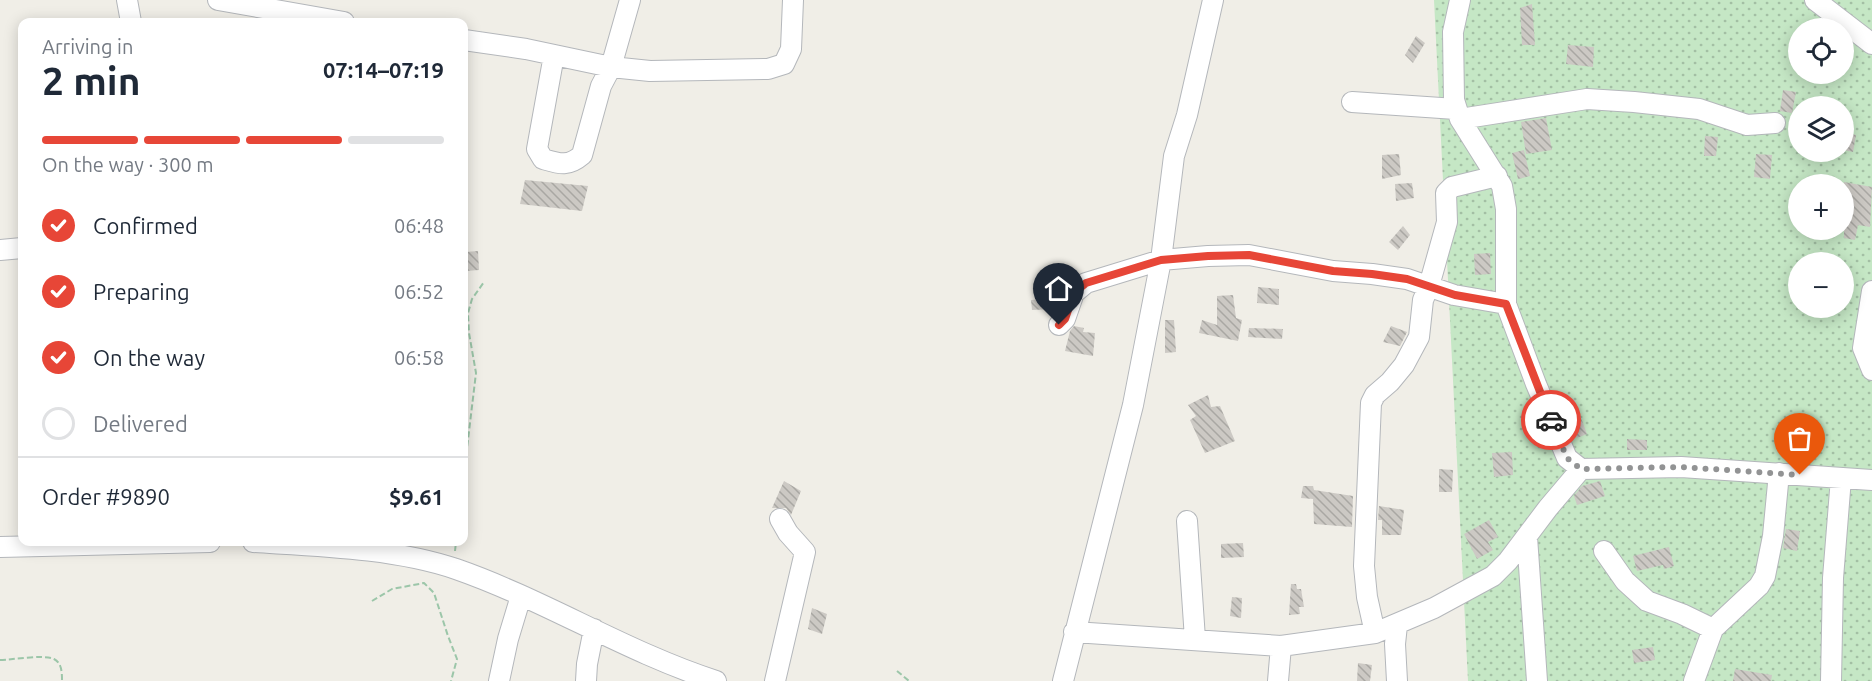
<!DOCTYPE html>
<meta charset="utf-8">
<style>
:root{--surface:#fff;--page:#f2f2f3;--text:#1f2937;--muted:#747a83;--line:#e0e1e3;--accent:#e74637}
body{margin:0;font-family:Ubuntu,sans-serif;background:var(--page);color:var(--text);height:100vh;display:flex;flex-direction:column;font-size:22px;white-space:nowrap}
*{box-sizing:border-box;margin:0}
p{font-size:20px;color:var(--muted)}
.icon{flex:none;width:33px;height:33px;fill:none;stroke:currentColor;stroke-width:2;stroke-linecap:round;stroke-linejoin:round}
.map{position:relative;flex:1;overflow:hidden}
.side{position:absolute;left:18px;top:18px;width:450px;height:528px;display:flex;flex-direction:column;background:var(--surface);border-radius:12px;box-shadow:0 3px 15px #0003}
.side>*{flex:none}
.tools{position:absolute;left:1788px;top:18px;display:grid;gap:12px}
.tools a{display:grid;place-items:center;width:66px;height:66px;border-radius:50%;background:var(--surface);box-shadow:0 3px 15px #0003;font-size:30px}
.pin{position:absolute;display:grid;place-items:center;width:51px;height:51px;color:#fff;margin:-62px -26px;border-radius:50% 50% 50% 0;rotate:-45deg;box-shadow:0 0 6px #0007}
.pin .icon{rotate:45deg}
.courier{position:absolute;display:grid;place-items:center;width:60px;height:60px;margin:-30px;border:4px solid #e74637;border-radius:50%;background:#fff;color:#222;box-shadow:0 2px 8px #0007}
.headline em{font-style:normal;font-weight:600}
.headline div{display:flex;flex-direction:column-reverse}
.headline{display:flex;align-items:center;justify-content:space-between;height:102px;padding:0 24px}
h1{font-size:39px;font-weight:600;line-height:45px}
.bar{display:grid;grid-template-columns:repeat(4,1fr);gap:9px 6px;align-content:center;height:72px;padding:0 24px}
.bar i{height:8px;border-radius:4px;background:var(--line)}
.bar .selected{background:var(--accent)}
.bar p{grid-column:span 4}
.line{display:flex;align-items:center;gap:15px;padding:0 24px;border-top:2px solid var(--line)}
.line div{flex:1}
ol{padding:0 24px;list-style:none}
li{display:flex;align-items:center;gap:18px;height:66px}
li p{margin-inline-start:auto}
li .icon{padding:6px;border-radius:50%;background:var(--accent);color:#fff;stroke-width:4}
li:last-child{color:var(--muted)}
li i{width:33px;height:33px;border:3px solid var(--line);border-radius:50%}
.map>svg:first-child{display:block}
.grass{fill:url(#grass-dots);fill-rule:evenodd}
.building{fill:url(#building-back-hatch)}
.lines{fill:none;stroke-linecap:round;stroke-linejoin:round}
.minor-casing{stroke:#b4b7bb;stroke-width:22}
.path{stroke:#9cc6a9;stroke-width:2;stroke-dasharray:6 3;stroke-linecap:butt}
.minor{stroke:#fff;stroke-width:20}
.done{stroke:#929394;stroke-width:6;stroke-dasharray:0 10.8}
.route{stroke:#e74637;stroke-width:8}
</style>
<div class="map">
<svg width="1872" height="681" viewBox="0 0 1872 681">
<defs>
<pattern id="grass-dots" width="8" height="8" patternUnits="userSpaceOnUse" patternTransform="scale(1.5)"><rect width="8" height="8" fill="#c5e7c5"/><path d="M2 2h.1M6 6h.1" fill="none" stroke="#a3bfa4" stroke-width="1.8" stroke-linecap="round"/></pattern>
<pattern id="building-back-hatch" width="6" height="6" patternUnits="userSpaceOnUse" patternTransform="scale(1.5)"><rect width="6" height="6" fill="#ccc9c4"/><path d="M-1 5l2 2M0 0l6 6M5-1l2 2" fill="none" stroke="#a9a7a3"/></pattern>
</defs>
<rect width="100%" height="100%" fill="#f0eee7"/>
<path class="grass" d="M1434,0h438v681h-404zM1798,28h46v46h-46zM1798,106h46v46h-46zM1798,184h46v46h-46zM1798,262h46v46h-46z"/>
<path class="building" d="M1532,4l3,41h-13l-2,-37z
M1416,36l9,7 -12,20 -8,-8z
M1568,45l26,2 -1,20 -27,-3z
M1783,90l13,2 -4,21 -12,-2z
M1546,118l6,32 -26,4 -5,-32z
M1844,132l12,3 -3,17 -9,-2z
M1705,136l13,1 -2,19h-12z
M1524,150l6,26 -12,3 -6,-26z
M1399,154l2,21 -19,4v-24z
M1756,154l16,1 -2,24 -16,-2z
M525,180l63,6 -6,25 -62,-7z
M1844,182l28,5 -2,40 -12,-2 -3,15 -11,-2z
M1412,183l2,15 -18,3 -1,-17z
M1403,226l7,9 -12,15 -9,-8z
M478,251l1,19 -13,1 -1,-19z
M1490,253l1,21 -16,1 -1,-21z
M1258,287l21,2v16l-22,-2z
M1233,295l3,23 6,2 -4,21 -39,-8 3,-13 15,5v-29z
M1054,298l1,11 -23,1 -1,-10z
M1165,320h9l2,32 -11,1z
M1074,326l10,2 -1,4 12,1 -2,23 -28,-5 5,-20z
M1391,326l16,6 -7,14 -17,-4z
M1249,328l34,1 -1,10 -34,-2z
M1208,395l3,12 9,-1 15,35 -30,12 -15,-33 6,-4 -8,-11z
M1574,399l13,35 -10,4 -13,-35z
M1627,439l20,1v10h-20z
M1512,452l1,23 -19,2 -2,-24z
M1439,469l14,1 -1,22h-13z
M784,481l17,10 -10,24 -5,-7h-14z
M1600,481l5,15 -28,9 -3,-9 8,-10z
M1303,486h10l1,4 39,6 -1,31 -38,-3 -1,-25 -12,-1z
M1379,506l25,4 -3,25h-19v-15h-4z
M1489,520l9,17 -10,5 5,8 -16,9 -13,-25z
M1786,529l14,2 -3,20 -14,-3z
M1243,543l1,14 -23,1v-14z
M1669,547l5,19 -10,3 -1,-4 -26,6 -4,-15z
M1291,584h5l1,5h4l3,18h-5l1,7 -11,1z
M1232,597l10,1 -1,20 -11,-2z
M812,608l15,6 -5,20 -14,-5z
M1653,647l2,13 -21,3 -2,-13z
M1358,663l14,2 -2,16h-13z
M1735,669l37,6 -1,6h-38z"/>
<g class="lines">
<g class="minor-casing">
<path id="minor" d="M127,0l4,22
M218,0l126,22
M1460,0l-7,32 1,68 6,19 42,67 4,23v95l30,80 31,74 14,11 100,-2 191,13
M1815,0l57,44
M464,40l62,9 85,18 39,4 118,-2 16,-5 7,-15 2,-49
M554,55l-17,94 6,10c17,5 25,8 39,-4l19,-69 10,-19 19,-67
M1352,102l104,7
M1460,119l127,-20 47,3 65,7 48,16 28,-2
M0,250l22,-2
M1872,291l-9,57 9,22
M1059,325l6,-6 9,-26 12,-10 75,-23 47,-4 41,-1 84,16 39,3 35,5 47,16 52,9
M1187,521l8,118
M1527,537l10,144
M253,542c64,4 142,6 203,27 89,31 170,83 260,112
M0,547l210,-5
M1604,551l21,30 22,20 35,13 31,15
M1397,625l-2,19 2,37
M1074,632l207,14 94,-13 59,-25 59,-32 15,-15 40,-53 33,-39
M1375,633l-8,-36 -3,-31 7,-163 4,-8 15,-13 14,-17 15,-28 4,-37 6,-14 18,-64 -1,-29 6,-6 45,-11
M499,681l9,-42 13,-43
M586,681l1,-17 7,-35
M775,681l30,-129 -17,-19 -8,-14
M1063,681l70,-276 28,-145 13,-104 13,-41 26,-115
M1278,681l3,-35
M1694,681l19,-52 46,-43 6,-10 8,-40 6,-63
M1831,681l2,-103 8,-100"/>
</g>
<path class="path" d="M464,473l12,-100 -7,-40 -1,-20 4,-14 12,-17
M455,551l1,-9
M372,601l20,-12 32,-6 10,10 14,43 9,23 -6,22
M0,660c12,0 44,-6 54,-1 8,4 8,14 8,22
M897,671l12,10"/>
<use href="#minor" class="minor"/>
</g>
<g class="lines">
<path class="done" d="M1551,420l16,38 14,11 100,-2 119,8"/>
<path class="route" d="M1059,325l6,-6 9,-26 12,-10 75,-23 47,-4 41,-1 84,16 39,3 35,5 48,16 51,9 45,116"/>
</g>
</svg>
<div class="tools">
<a><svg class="icon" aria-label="locate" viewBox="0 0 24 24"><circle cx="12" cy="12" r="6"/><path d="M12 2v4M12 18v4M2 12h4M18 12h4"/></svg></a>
<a><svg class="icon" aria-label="layers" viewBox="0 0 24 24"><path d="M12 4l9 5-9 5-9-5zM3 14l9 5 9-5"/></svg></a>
<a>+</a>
<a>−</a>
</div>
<div class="pin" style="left:1800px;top:475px;background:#ea580c"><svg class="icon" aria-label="bag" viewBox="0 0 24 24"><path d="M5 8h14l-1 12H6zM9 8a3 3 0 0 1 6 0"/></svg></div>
<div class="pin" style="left:1059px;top:325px;background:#1f2937"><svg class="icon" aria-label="home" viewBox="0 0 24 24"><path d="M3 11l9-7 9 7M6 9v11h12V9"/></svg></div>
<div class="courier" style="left:1551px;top:420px"><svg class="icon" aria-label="car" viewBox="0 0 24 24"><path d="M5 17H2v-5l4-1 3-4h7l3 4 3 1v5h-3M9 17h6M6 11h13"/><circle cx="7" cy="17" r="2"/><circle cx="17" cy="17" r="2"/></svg></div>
<section class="side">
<div class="headline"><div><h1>2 min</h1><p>Arriving in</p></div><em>07:14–07:19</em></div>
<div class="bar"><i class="selected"></i><i class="selected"></i><i class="selected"></i><i></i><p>On the way · 300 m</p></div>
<ol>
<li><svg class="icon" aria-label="check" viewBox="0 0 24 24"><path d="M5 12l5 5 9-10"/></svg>Confirmed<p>06:48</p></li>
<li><svg class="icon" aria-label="check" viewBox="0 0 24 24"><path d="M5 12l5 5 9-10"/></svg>Preparing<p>06:52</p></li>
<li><svg class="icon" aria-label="check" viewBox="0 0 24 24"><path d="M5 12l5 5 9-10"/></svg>On the way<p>06:58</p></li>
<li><i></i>Delivered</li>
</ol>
<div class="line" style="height:78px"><div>Order #9890</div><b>$9.61</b></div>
</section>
</div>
